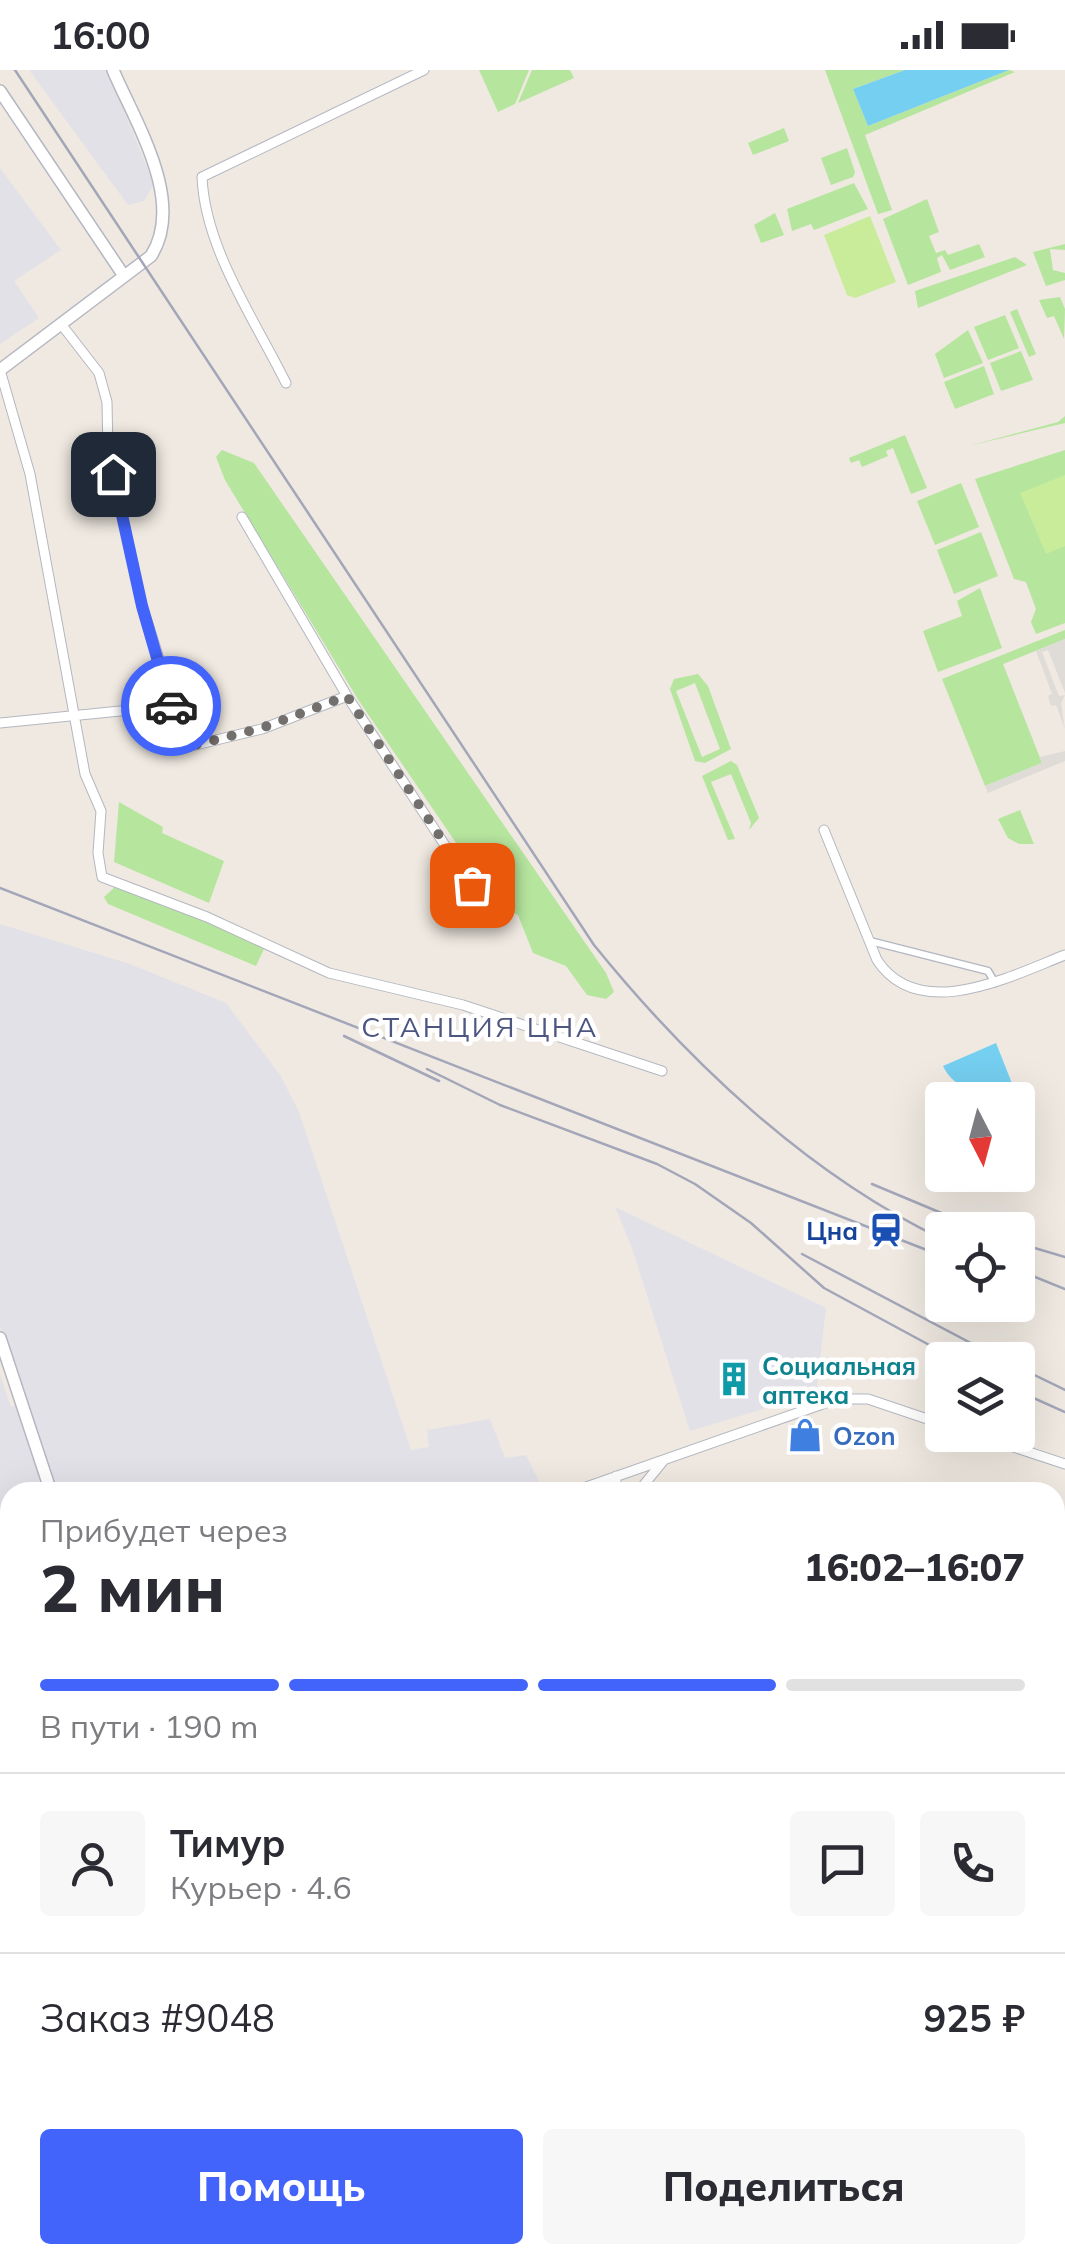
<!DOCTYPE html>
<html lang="ru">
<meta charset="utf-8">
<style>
:root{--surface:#fff;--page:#f7f7f7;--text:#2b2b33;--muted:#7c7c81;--line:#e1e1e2;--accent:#4264fb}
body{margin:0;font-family:Mulish,sans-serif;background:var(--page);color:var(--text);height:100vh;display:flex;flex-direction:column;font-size:38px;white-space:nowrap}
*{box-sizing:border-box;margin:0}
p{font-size:32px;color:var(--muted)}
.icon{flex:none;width:55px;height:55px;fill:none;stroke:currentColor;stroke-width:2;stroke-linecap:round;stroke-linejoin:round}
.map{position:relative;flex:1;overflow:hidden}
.drawer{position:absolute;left:0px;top:1412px;width:1065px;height:782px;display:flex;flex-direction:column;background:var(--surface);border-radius:30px 30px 0 0;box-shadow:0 10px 40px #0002}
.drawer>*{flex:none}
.needle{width:65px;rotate:174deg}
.buttons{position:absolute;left:925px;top:1012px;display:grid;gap:20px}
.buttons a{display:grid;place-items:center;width:110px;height:110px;border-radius:10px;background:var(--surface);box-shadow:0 10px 40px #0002;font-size:50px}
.pin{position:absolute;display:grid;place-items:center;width:85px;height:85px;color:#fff;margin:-42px;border-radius:20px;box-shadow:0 5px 15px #0006}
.courier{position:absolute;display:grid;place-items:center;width:100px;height:100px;margin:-50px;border:8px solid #4264fb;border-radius:50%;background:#fff;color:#222;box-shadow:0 2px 12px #0007}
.summary em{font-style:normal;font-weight:800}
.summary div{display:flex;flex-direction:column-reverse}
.summary{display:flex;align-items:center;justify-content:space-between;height:170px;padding:0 40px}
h1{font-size:65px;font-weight:800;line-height:75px}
.bar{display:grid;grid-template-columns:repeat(4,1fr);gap:15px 10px;align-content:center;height:120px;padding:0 40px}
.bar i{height:12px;border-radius:8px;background:var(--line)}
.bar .active{background:var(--accent)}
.bar p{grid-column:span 4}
.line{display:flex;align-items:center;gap:25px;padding:0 40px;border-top:2px solid var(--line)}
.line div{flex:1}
.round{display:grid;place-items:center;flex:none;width:105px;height:105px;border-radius:10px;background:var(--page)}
.action{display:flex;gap:20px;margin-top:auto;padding:20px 40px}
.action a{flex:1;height:115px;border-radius:10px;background:var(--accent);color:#fff;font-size:40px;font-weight:800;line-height:115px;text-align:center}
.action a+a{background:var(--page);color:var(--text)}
.status{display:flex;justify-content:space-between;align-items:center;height:70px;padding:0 50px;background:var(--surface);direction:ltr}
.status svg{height:28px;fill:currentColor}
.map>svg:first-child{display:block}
.industrial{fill:#e3e1e8}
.green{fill:#b6e59e;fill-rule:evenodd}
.pitch{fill:#c9ec9a}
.plaza{fill:#dfdcd8}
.water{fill:#75cff0}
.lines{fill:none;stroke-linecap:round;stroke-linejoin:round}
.pedestrian-casing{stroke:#b4b7c1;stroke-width:9}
.minor-casing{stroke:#b4b7c1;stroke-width:11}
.tertiary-casing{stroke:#b4b7c1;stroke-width:14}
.pedestrian{stroke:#fff;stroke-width:6}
.minor{stroke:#fff;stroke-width:9}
.tertiary{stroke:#fff;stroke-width:11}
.rail{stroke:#a3a6b8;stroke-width:2.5}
.done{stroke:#726f6d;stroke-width:10;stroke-dasharray:0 18}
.route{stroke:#4264fb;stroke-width:12}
.labels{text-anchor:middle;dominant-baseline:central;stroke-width:9;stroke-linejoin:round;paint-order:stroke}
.transit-label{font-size:25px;font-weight:bold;fill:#164399;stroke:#fff;text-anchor:end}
.culture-label{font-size:25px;font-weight:bold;fill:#0d838f;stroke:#fff;text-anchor:start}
.shop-label{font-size:25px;font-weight:bold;fill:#366cbe;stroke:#fff;text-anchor:start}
.neighbourhood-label{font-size:28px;letter-spacing:2.5px;fill:#4d5680;stroke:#fff}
</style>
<div class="status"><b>16:00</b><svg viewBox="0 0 49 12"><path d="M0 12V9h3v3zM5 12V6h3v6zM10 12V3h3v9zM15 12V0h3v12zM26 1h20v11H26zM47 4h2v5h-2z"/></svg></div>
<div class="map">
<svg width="1065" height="2193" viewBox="0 0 1065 2193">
<rect width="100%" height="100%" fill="#efe9e1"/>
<path class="industrial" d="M29,0h78l47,114 -10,17 -16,4z
M0,98l61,82 -47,31 25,37 -39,26z
M0,854l130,40 96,39 54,72 19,37 112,338 18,-3 -2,-17 63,-11 15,39 21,-3 18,37h-534v94h-10v-212l11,33 13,-6 -24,-75z
M615,1137l211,101 -10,85 -126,38 -58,-183z
M272,2185h78l-2,8h-74z"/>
<path class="green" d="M479,0h50l-14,34 -17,8z
M532,0h38l4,8 -56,25z
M825,0h80l-52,19 15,37 141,-56 6,2 -150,63 27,75 -14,4z
M784,58l5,13 -36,14 -5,-12z
M847,78l8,24 -2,5 -22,8 -10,-27z
M854,113l14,26 -54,21 -3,-6 -19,7 -5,-22z
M927,129l12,33 -10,4 7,17 9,-3 3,5 31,-11 6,13 -35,13 -8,-15 -5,3 4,14 -33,13 -25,-66z
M775,143l9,22 -23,8 -7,-18z
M1065,174v6l-15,-1 3,21 12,3v7l-19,6 -13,-34z
M1015,187l12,8 -109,43 -3,-17z
M1060,227l5,12 -1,30 -10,-23 -7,2 -8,-18z
M1017,239l19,45 -7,3 -19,-45z
M1005,245l14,33 -31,12 -14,-33z
M968,260l15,33 -39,15 -9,-24z
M1021,281l12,29 -32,11 -11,-28z
M984,296l10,28 -39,15 -11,-27z
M1065,346v7l-97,23 90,-24z
M905,365l22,53 -16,6 -18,-46 -7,3 2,5 -26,11 -3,-7 -8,3 -2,-5z
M222,380l32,13 352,510 8,19 -8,7 -19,-4 -21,-29 -33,-13 -15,-38 -29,-13 -26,-49 -104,-152 -134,-221 -9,-23z
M1065,380v173l-29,11 -5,-12 5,-13 -10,-27 -12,-3 -39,-100z
M961,413l18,44 -44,18 -18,-44z
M981,462l17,44 -44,18 -17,-44z
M980,518l22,60 -64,24 -15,-41 39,-15 -5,-15z
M1065,560v9l-62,25 39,99 -57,23 -43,-107z
M698,604l10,12 23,63 -26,14 -10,-2 -25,-72 4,-10zM695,613l25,66 -18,8 -26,-66z
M731,691l6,4 22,53 -10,12 2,-7 -20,-49 -20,8 24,57 -7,1 -26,-64z
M119,732l44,25 -1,6 62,28 -15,42 -95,-41z
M1020,740l14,34h-15l-11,-6 -10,-19z
M116,816l89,32 59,31 -8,17 -148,-62 -4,-7z
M0,1516h10v612l-10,8z"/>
<path class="pitch" d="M870,146l26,66 -41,16 -8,-3 -23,-60z
M1065,405v71l-19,8 -26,-61z"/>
<path class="plaza" d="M1065,569v54l-17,-43 -6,2 17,44 6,-1 -4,8 4,26 -9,-24 -5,1 -3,-10 4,-2 -16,-43z
M1065,681v10l-77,32 -3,-7 57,-23 -2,-6z"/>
<path class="water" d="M905,0h104l-141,56 -15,-37z
M996,973l19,48c-27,7 -60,1 -72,-25z"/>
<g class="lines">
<g class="pedestrian-casing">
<path id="pedestrian" d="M870,871l118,30 7,12"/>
</g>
<g class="minor-casing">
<path id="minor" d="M61,254l38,49 8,29 1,50 34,153 45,142 75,-18 85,-33 -105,-179
M0,300l30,104 55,300 16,37 -3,42 4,24 105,40 122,56 134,32 199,66
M286,313c-31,-63 -81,-134 -84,-206l222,-107
M347,626l124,189
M0,653l170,-17
M824,760l53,130c42,64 134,16 188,-5
M977,1365l88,29
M572,1422l265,-93h31l74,25
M616,1422v-16
M638,1422l26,-32
M1055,1522l10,4
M1055,1734l10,4
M1055,1906l10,-2
M1055,2034l10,-2
M0,2128l10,-8
M543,2185l1,8
M724,2185l1,8
M891,2185l2,8
M996,2185l1,8"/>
</g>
<g class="tertiary-casing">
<path id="tertiary" d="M0,21l124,185
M0,300l151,-114c35,-55 -16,-134 -38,-186
M0,1268l51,154
M284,2185l2,8"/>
</g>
<use href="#pedestrian" class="pedestrian"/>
<use href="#minor" class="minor"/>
<use href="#tertiary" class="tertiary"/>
<path class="rail" d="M15,0l579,875c94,116 213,229 348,294
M0,818l942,368
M344,966l95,45
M427,999l73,36 157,59 38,20 56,39 73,65 133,72
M872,1114l110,46
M1018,1173l47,14
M802,1184l201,106
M1018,1200l47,19
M1018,1297l47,23
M1018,1321l47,21"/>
</g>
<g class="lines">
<path class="done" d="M171,636l16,41 75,-19 85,-32 125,189"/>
<path class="route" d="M113,404l29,132 29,100"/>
</g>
<defs>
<g id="station-bare" transform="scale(2.7)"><path d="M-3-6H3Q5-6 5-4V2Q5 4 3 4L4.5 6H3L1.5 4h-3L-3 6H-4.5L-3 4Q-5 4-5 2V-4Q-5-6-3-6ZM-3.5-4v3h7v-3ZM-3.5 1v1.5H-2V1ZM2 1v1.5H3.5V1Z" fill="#1a4fb4" stroke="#fff" stroke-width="2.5" paint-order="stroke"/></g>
<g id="building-bare" transform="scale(2.7)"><path d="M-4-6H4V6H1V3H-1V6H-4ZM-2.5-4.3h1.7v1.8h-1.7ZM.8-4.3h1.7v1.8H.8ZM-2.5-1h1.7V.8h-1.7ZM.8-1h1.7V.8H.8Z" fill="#0f9aa8" stroke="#fff" stroke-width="2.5" paint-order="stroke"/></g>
<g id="shop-bare" transform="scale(2.7)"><path d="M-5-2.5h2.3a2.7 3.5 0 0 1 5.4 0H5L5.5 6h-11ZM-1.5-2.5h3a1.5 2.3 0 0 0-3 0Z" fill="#3f7fe0" stroke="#fff" stroke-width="2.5" paint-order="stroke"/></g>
</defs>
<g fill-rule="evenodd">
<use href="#station-bare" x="886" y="1160"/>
<use href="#building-bare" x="734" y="1309"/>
<use href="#shop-bare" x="805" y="1365"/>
</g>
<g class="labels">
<g class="transit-label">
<text x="858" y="1160">Цна</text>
</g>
<g class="culture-label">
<text x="762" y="1295">Социальная<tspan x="762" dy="29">аптека</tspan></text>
</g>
<g class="shop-label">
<text x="833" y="1365">Ozon</text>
</g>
<g class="neighbourhood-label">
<text x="480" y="956">СТАНЦИЯ ЦНА</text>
</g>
</g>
</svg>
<div class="buttons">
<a><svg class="needle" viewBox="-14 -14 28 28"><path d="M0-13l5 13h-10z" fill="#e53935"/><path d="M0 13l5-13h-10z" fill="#7c7c81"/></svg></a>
<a><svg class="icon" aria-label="locate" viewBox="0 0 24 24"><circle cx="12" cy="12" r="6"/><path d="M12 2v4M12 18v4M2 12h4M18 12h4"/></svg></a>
<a><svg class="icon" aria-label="layers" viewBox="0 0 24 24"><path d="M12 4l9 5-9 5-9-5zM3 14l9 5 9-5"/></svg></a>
</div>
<div class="pin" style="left:472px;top:815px;background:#ea580c"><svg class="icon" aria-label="bag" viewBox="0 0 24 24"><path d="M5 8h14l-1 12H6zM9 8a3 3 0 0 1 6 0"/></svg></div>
<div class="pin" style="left:113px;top:404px;background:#1f2937"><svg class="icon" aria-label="home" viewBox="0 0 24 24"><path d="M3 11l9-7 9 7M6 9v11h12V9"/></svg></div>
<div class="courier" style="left:171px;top:636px"><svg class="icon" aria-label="car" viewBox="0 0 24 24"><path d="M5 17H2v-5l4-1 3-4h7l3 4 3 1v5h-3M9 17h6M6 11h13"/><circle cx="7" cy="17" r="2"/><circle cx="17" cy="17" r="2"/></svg></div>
<section class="drawer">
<div class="summary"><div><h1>2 мин</h1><p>Прибудет через</p></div><em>16:02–16:07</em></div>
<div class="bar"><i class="active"></i><i class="active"></i><i class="active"></i><i></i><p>В пути · 190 m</p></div>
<div class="line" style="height:180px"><a class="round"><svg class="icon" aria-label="person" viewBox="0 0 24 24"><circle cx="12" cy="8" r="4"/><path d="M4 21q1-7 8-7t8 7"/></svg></a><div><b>Тимур</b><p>Курьер · 4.6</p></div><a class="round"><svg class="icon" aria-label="chat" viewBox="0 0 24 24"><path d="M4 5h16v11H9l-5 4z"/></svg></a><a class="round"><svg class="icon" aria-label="phone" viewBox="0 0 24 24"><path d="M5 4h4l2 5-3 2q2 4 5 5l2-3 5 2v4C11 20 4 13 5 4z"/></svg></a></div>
<div class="line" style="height:130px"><div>Заказ #9048</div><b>925 ₽</b></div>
<div class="action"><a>Помощь</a><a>Поделиться</a></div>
</section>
</div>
